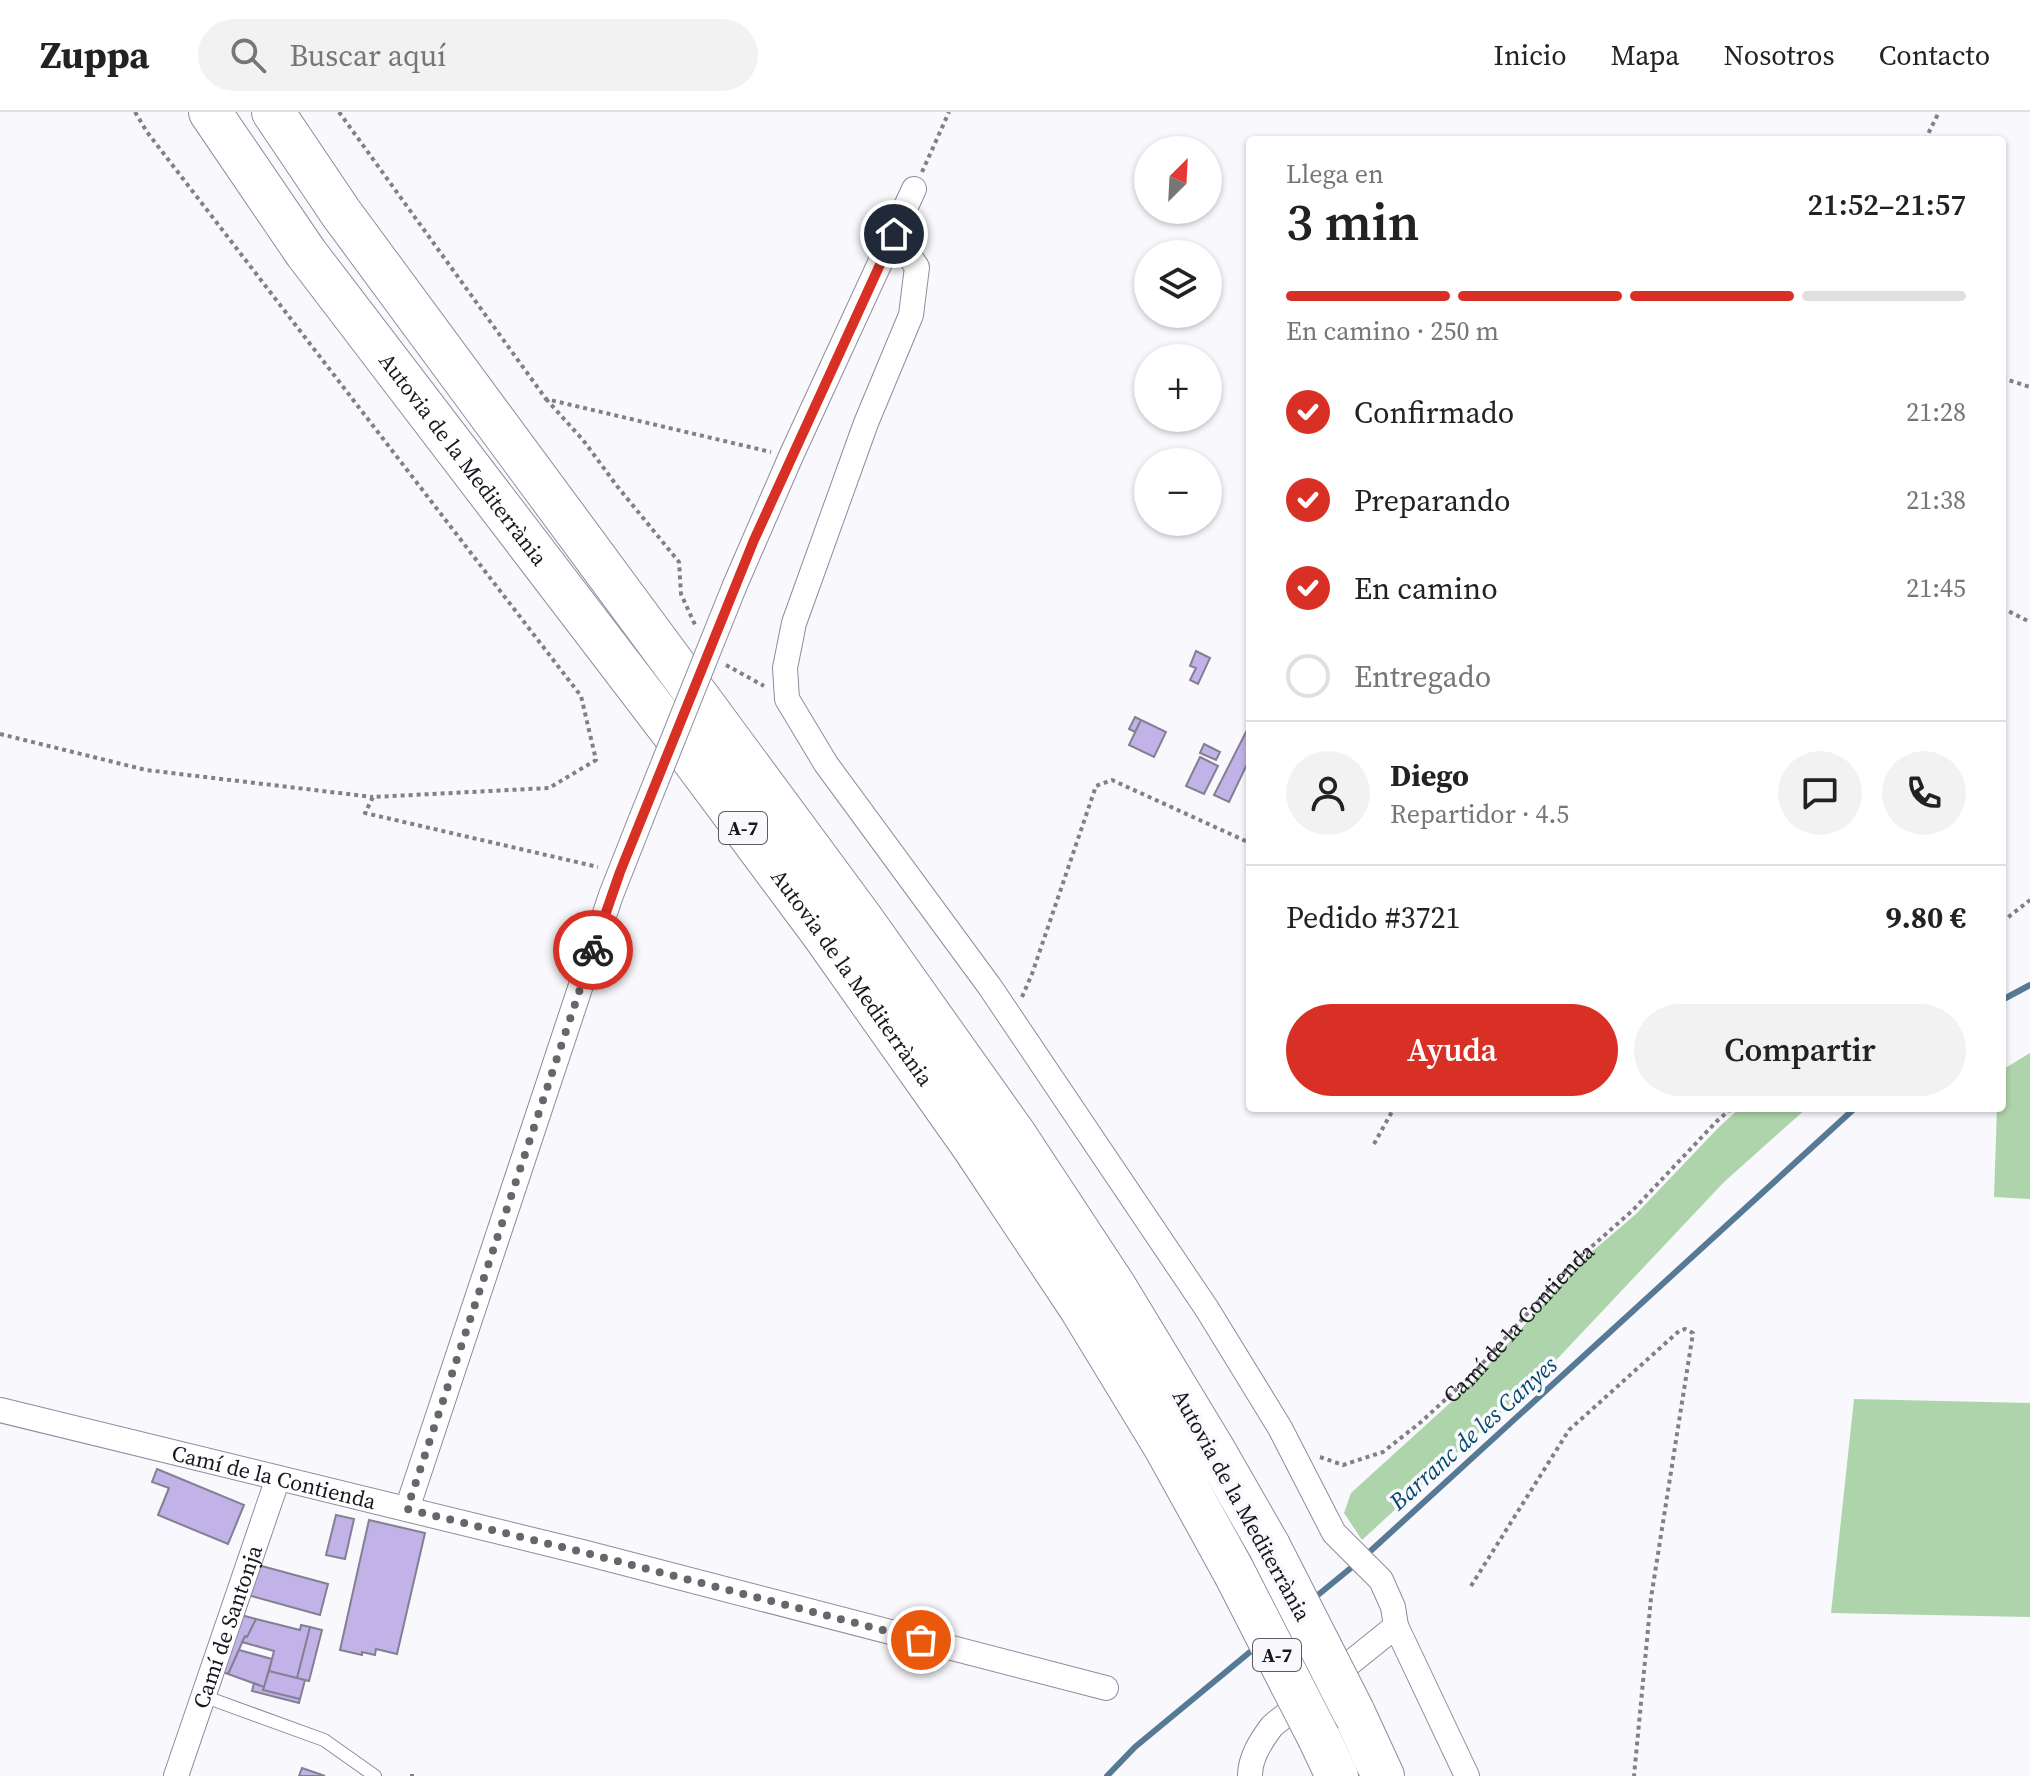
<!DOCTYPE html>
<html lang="es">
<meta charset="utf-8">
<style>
:root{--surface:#fff;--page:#f2f2f2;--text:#222;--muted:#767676;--line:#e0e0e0;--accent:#d93025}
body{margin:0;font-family:"Source Serif 4",serif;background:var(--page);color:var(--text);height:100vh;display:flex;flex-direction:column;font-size:30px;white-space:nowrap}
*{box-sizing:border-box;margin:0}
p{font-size:26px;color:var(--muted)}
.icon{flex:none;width:44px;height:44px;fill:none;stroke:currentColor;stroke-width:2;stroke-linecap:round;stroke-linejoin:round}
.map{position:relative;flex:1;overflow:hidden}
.panel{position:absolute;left:1246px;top:24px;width:760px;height:976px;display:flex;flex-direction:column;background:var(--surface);border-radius:8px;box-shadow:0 2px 6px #0004}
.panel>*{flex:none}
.needle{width:52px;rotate:24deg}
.buttons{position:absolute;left:1134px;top:24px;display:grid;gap:16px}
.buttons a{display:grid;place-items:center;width:88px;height:88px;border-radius:50%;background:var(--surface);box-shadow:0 2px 6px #0004;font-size:40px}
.pin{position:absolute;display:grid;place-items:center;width:68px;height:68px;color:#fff;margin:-34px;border:4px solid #fff;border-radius:50%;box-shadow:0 2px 8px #0007}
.courier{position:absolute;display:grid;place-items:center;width:80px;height:80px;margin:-40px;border:6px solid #d93025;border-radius:50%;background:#fff;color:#222;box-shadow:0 2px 10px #0007}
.summary em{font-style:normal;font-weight:600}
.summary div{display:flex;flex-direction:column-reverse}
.summary{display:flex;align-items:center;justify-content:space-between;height:136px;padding:0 40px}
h1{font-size:52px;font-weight:600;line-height:60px}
.bar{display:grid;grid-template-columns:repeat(4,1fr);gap:12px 8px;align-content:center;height:96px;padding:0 40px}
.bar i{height:10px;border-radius:6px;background:var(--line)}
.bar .active{background:var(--accent)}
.bar p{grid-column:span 4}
.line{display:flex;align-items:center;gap:20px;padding:0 40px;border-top:2px solid var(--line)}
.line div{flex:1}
.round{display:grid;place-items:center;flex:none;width:84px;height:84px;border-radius:42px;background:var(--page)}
ol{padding:0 40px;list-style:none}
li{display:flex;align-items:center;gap:24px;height:88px}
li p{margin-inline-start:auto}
li .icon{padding:8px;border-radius:50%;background:var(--accent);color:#fff;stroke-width:4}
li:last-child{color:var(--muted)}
li i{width:44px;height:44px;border:4px solid var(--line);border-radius:50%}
.primary-button{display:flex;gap:16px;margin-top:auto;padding:16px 40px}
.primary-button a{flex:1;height:92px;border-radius:48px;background:var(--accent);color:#fff;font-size:32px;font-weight:600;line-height:92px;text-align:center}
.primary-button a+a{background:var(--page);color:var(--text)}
header{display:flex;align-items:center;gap:48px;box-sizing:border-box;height:112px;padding:0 40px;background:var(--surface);border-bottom:2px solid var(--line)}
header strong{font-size:38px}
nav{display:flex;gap:44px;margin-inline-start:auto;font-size:28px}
.search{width:560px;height:72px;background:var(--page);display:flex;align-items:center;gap:20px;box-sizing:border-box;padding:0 28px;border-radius:44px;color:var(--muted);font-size:30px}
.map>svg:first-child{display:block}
.green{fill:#aed4ab}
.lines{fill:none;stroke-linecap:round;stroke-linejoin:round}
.stream{stroke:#567a95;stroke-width:6}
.building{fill:#c1b2e7;stroke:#847f93;stroke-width:2}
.service-casing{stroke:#908b9f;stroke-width:14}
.minor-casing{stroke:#908b9f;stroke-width:26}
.motorway-casing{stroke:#908b9f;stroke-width:44}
.path{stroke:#828086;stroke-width:4;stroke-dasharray:4 4;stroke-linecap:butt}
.service{stroke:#fff;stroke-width:12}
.minor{stroke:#fff;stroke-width:24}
.motorway{stroke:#fff;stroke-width:42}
.minor-bridge-casing{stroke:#908b9f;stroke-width:26;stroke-linecap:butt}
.motorway-bridge-casing{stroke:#908b9f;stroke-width:44;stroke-linecap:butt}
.minor-bridge{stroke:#fff;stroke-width:24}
.motorway-bridge{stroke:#fff;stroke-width:42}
.done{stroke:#68666c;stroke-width:8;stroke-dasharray:0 14.4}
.route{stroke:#d93025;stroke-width:10}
.labels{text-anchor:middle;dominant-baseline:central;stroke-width:7;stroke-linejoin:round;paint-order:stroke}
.shield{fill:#f9f8fc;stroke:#5d5b61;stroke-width:2}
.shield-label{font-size:20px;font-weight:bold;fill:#1a181f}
.street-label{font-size:22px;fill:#1a181f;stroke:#f9f8fc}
.water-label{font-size:24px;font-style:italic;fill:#01496b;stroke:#f9f8fc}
</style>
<header>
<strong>Zuppa</strong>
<div class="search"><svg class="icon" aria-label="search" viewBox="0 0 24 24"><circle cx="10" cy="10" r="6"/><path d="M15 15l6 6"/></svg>Buscar aquí</div>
<nav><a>Inicio</a><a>Mapa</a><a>Nosotros</a><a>Contacto</a></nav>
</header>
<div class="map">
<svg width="2030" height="1664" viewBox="0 0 2030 1664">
<rect width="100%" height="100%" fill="#f9f8fc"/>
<path class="green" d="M2030,941v146l-36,-2 3,-89h5v-38z
M1740,996h67l-83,74 -180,191 -182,167 -18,-27 7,-20 121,-110 116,-128 48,-41 84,-88z
M1854,1287l176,4v214l-199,-4z"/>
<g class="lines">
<path class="stream" d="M2002,888l28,-15
M1365,1444l490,-448
M1313,1487l44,-36
M1107,1664l28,-29 121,-100"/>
</g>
<path class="building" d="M1196,539l14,7 -12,26 -8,-4 6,-12 -6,-2z
M1135,605l6,3 -6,12 -6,-3z
M1141,608l25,12 -12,25 -25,-12z
M1246,620l4,3v23l-21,44 -15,-7z
M1204,632l16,8 -4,8 -16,-7z
M1200,645l18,9 -14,28 -18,-8z
M157,1357l87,36 -16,39 -70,-29 11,-27 -17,-6z
M336,1403l18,4 -9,40 -19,-4z
M369,1408l56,13 -28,121 -21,-5 -1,6 -13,-3v3l-22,-5z
M258,1453l70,19 -8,31 -72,-20z
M234,1501l22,6 -9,18 -2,-1 -17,38 -13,-5z
M256,1507l44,11 1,-5 9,2 -13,51 -28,-7 5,-20 -32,-9 3,-6 2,1z
M310,1515l12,3 -13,51 -12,-3z
M239,1538l33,9 -8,28 -36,-13z
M269,1559l36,9 -5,19 -37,-9z
M254,1571l10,4 -1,3 37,9 -1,4 -47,-12z
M302,1656l23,8h-26z"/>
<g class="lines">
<g class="service-casing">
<path id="service" d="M203,1584l121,44 51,36"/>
</g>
<g class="minor-casing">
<g id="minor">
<path d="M894,122l23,33 -6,48 -45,108 -72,200 -9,45 2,31 39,65 164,223 217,322 73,119 54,105 47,47 12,27 3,19 71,150"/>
<path d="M735,473l56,-129 123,-267"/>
<path id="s2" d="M0,1298l582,142 524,136"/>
<path d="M407,1397l204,-614 30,-76"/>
<path id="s3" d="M176,1664l102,-298"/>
<path d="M1250,1664c0,-19 11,-35 22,-50l124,-100"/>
</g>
</g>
<g class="motorway-casing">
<g id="motorway">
<path id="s4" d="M210,0l96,141 382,500 134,180 152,215 107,161 84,138 69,125"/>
<path d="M273,0l68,101 521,706 154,217 98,149 100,165 55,96"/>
<path d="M1353,1599l30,65"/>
<path d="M1319,1626l18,38"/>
</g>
</g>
<g class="path">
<path d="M135,0l12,20 434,564 15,64 -47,28 -176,9 -8,16 233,54"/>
<path d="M339,0l207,287 225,53"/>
<path d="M1925,28l14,-28"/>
<path d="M922,60l27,-60"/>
<path d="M2002,266l28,9"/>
<path d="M546,287l37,41 34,46 62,76 2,32 15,33"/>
<path d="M2002,496l28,14"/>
<path d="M726,553l38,21"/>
<path d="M0,622l146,36 227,27"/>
<path d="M2002,810l28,-22"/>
<path d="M1022,885l10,-23 64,-188 16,-6 138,63"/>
<path d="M1374,1032l20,-36"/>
<path id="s1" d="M1320,1345l23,8 40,-13 38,-30 51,-47 101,-112 59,-52 84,-89 16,-14"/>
<path d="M1471,1474l98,-156 110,-99 6,-2 8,4 -42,265 -17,178"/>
<path d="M410,1664h7"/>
</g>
<use href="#service" class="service"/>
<use href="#minor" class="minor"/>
<use href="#motorway" class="motorway"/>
<g class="minor-bridge-casing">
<path id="minor-bridge" d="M641,707l94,-234"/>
</g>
<g class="motorway-bridge-casing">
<path id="motorway-bridge" d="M1269,1434l84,165
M1234,1460l85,166"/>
</g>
<use href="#minor-bridge" class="minor-bridge"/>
<use href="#motorway-bridge" class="motorway-bridge"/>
</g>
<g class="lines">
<path class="done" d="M593,838l-186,559 175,43 339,88"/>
<path class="route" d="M593,838l27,-78 134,-332 140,-306"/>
</g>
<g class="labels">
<g class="shield">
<rect x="719" y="700" width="48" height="32" rx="6"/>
<rect x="1253" y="1527" width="48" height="32" rx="6"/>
</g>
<g class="shield-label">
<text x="743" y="716">A-7</text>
<text x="1277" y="1543">A-7</text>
</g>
<g class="street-label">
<text stroke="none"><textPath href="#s4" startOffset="430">Autovia de la Mediterrània</textPath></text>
<text stroke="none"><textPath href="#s4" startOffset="1078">Autovia de la Mediterrània</textPath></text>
<text stroke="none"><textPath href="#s1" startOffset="254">Camí de la Contienda</textPath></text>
<text stroke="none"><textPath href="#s2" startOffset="282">Camí de la Contienda</textPath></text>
<text transform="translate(1242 1393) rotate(61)">Autovia de la Mediterrània</text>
<text stroke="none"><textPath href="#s3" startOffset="158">Camí de Santonja</textPath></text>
</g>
<g class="water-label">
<text transform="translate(1473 1321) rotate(-42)">Barranc de les Canyes</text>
</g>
</g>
</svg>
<div class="buttons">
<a><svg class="needle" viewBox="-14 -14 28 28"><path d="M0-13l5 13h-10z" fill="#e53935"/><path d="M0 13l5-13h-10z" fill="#767676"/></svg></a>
<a><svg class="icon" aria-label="layers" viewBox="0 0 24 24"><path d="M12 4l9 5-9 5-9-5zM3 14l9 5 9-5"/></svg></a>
<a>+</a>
<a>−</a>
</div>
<div class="pin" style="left:921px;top:1528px;background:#ea580c"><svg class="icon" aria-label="bag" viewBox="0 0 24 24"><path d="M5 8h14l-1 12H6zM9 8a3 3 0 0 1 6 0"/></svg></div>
<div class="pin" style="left:894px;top:122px;background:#1f2937"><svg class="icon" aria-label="home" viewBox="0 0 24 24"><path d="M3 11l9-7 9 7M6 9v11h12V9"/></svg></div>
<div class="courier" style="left:593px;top:838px"><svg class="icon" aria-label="bike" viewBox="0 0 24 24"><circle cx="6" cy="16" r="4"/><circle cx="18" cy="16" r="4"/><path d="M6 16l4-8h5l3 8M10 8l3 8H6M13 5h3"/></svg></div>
<section class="panel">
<div class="summary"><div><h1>3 min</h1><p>Llega en</p></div><em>21:52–21:57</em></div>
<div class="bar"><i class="active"></i><i class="active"></i><i class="active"></i><i></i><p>En camino · 250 m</p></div>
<ol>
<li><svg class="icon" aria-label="check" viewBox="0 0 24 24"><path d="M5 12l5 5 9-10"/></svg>Confirmado<p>21:28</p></li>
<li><svg class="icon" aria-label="check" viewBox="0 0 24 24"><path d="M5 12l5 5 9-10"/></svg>Preparando<p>21:38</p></li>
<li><svg class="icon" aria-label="check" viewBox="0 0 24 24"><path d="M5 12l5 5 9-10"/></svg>En camino<p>21:45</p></li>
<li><i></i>Entregado</li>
</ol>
<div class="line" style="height:144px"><a class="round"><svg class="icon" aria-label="person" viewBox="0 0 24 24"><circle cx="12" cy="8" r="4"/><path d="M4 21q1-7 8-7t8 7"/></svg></a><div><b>Diego</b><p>Repartidor · 4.5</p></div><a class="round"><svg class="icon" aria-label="chat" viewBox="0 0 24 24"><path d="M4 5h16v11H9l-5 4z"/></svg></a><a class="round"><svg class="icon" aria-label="phone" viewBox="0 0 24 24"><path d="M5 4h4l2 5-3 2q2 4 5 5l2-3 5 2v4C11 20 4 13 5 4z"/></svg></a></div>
<div class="line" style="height:104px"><div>Pedido #3721</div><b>9.80 €</b></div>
<div class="primary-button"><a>Ayuda</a><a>Compartir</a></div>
</section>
</div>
